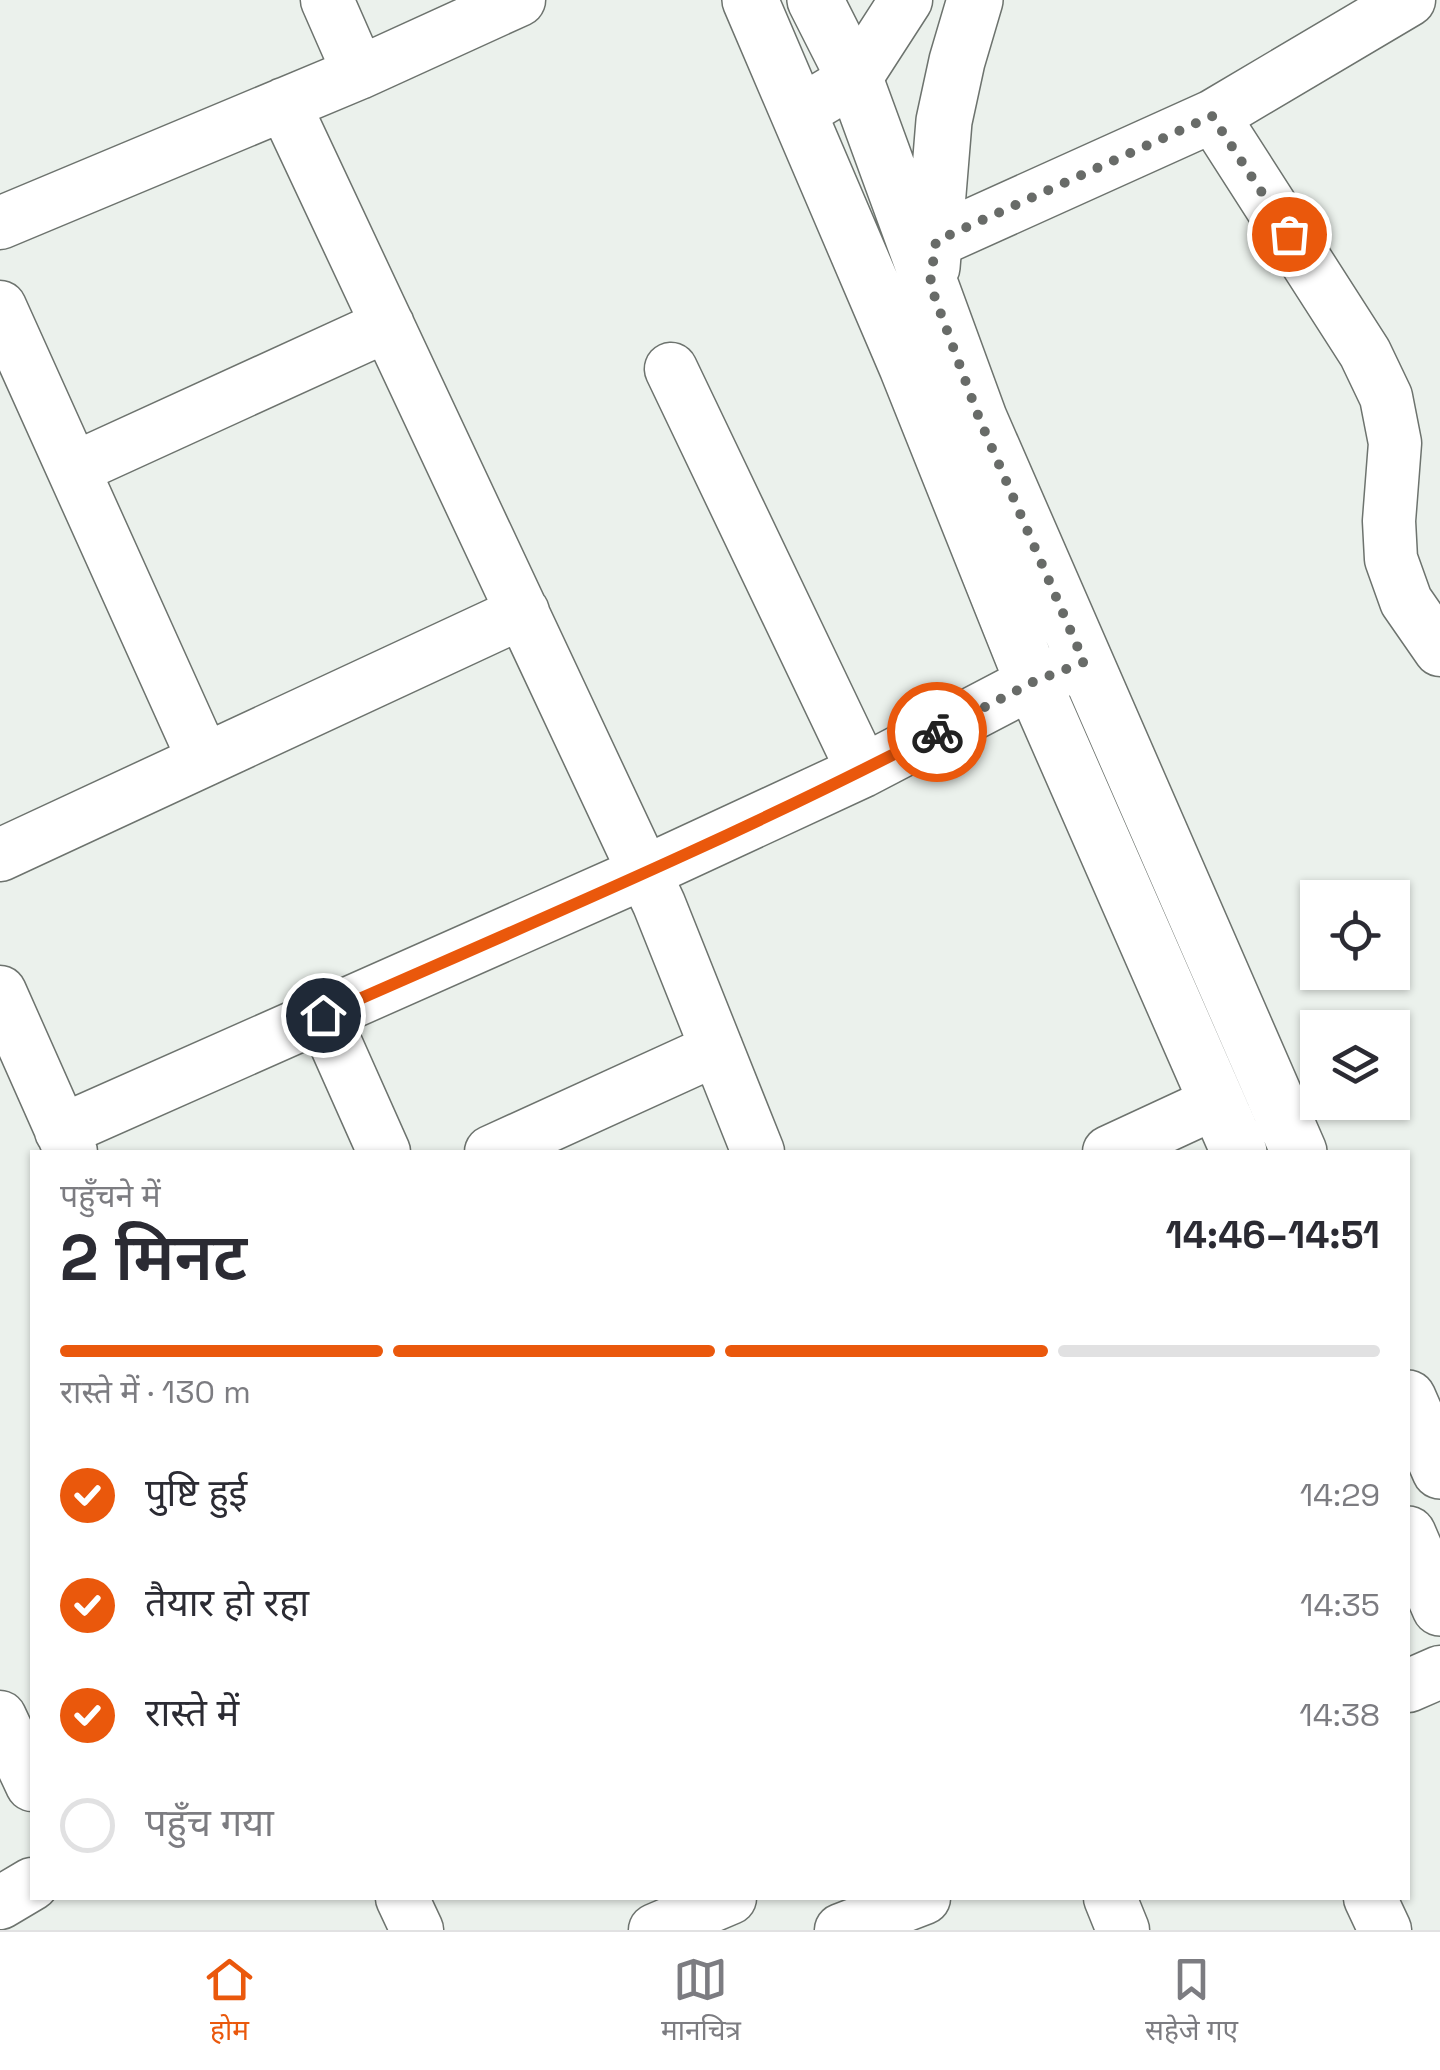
<!DOCTYPE html>
<html lang="hi">
<meta charset="utf-8">
<style>
:root{--surface:#fff;--page:#f2f2f3;--text:#2b2b33;--muted:#7c7c81;--line:#e1e1e2;--accent:#ea580c}
body{margin:0;font-family:"Space Grotesk","Noto Sans Devanagari",sans-serif;background:var(--page);color:var(--text);height:100vh;display:flex;flex-direction:column;font-size:38px;white-space:nowrap}
*{box-sizing:border-box;margin:0}
p{font-size:32px;color:var(--muted)}
.icon{flex:none;width:55px;height:55px;fill:none;stroke:currentColor;stroke-width:2;stroke-linecap:round;stroke-linejoin:round}
.map{position:relative;flex:1;overflow:hidden}
.sheet{position:absolute;left:30px;top:1150px;width:1380px;height:750px;display:flex;flex-direction:column;background:var(--surface);border-radius:0px;box-shadow:0 2px 8px #0004}
.sheet>*{flex:none}
.tools{position:absolute;left:1300px;top:880px;display:grid;gap:20px}
.tools a{display:grid;place-items:center;width:110px;height:110px;border-radius:0px;background:var(--surface);box-shadow:0 2px 8px #0004;font-size:50px}
.pin{position:absolute;display:grid;place-items:center;width:85px;height:85px;color:#fff;margin:-42px;border:5px solid #fff;border-radius:50%;box-shadow:0 2px 10px #0007}
.courier{position:absolute;display:grid;place-items:center;width:100px;height:100px;margin:-50px;border:8px solid #ea580c;border-radius:50%;background:#fff;color:#222;box-shadow:0 2px 12px #0007}
.summary em{font-style:normal;font-weight:600}
.summary div{display:flex;flex-direction:column-reverse}
.summary{display:flex;align-items:center;justify-content:space-between;height:170px;padding:0 30px}
h1{font-size:65px;font-weight:600;line-height:75px}
.bar{display:grid;grid-template-columns:repeat(4,1fr);gap:15px 10px;align-content:center;height:120px;padding:0 30px}
.bar i{height:12px;border-radius:8px;background:var(--line)}
.bar .on{background:var(--accent)}
.bar p{grid-column:span 4}
ol{padding:0 30px;list-style:none}
li{display:flex;align-items:center;gap:30px;height:110px}
li p{margin-inline-start:auto}
li .icon{padding:10px;border-radius:50%;background:var(--accent);color:#fff;stroke-width:4}
li:last-child{color:var(--muted)}
li i{width:55px;height:55px;border:5px solid var(--line);border-radius:50%}
.tabs{display:flex;justify-content:space-around;align-items:center;height:140px;border-top:2px solid var(--line);background:var(--surface);font-size:28px;color:var(--muted)}
.tabs a{display:grid;justify-items:center;gap:5px}
.tabs .on{color:var(--accent)}
.map>svg:first-child{display:block}
.lines{fill:none;stroke-linecap:round;stroke-linejoin:round}
.minor-casing{stroke:#6d736e;stroke-width:55}
.highway-casing{stroke:#6d736e;stroke-width:58}
.minor{stroke:#fff;stroke-width:52}
.highway{stroke:#fff;stroke-width:55}
.done{stroke:#686b68;stroke-width:10;stroke-dasharray:0 18}
.route{stroke:#ea580c;stroke-width:12}
</style>
<div class="map">
<svg width="1440" height="1930" viewBox="0 0 1440 1930">
<rect width="100%" height="100%" fill="#ebf1ec"/>
<g class="lines">
<g class="minor-casing">
<path id="minor" d="M327,0l32,73
M284,104l375,800 99,248
M800,112l55,-33 51,-79
M1213,116l152,237 21,44 9,46 -6,78 2,38 15,42 34,49
M0,223l359,-150 160,-73
M936,241l277,-125 196,-116
M0,307l204,453
M671,369l192,402
M73,469l315,-144
M0,855l523,-243
M0,992l71,160
M323,1015l61,137
M61,1131l584,-259 218,-101 170,-89 40,-16
M491,1152l226,-103
M1109,1152l108,-50
M1408,1686l32,-14
M0,1717l32,68
M402,1898l15,32
M1110,1898l13,32
M1370,1898l15,32
M0,1903l32,-19
M655,1930l75,-32
M841,1930l83,-32"/>
</g>
<g class="highway-casing">
<path id="highway" d="M750,0l157,367 126,315 206,470
M815,0l40,79 124,339 320,734
M932,267l12,-146 13,-60 18,-61
M1408,1398l32,73
M1408,1534l32,74"/>
</g>
<use href="#minor" class="minor"/>
<use href="#highway" class="highway"/>
</g>
<g class="lines">
<path class="done" d="M937,732l96,-50 51,-20 -105,-244 -49,-134 6,-43 276,-125 77,118"/>
<path class="route" d="M323,1015c206,-91 415,-179 614,-283"/>
</g>
</svg>
<div class="tools">
<a><svg class="icon" aria-label="locate" viewBox="0 0 24 24"><circle cx="12" cy="12" r="6"/><path d="M12 2v4M12 18v4M2 12h4M18 12h4"/></svg></a>
<a><svg class="icon" aria-label="layers" viewBox="0 0 24 24"><path d="M12 4l9 5-9 5-9-5zM3 14l9 5 9-5"/></svg></a>
</div>
<div class="pin" style="left:1289px;top:234px;background:#ea580c"><svg class="icon" aria-label="bag" viewBox="0 0 24 24"><path d="M5 8h14l-1 12H6zM9 8a3 3 0 0 1 6 0"/></svg></div>
<div class="pin" style="left:323px;top:1015px;background:#1f2937"><svg class="icon" aria-label="home" viewBox="0 0 24 24"><path d="M3 11l9-7 9 7M6 9v11h12V9"/></svg></div>
<div class="courier" style="left:937px;top:732px"><svg class="icon" aria-label="bike" viewBox="0 0 24 24"><circle cx="6" cy="16" r="4"/><circle cx="18" cy="16" r="4"/><path d="M6 16l4-8h5l3 8M10 8l3 8H6M13 5h3"/></svg></div>
<section class="sheet">
<div class="summary"><div><h1>2 मिनट</h1><p>पहुँचने में</p></div><em>14:46–14:51</em></div>
<div class="bar"><i class="on"></i><i class="on"></i><i class="on"></i><i></i><p>रास्ते में · 130 m</p></div>
<ol>
<li><svg class="icon" aria-label="check" viewBox="0 0 24 24"><path d="M5 12l5 5 9-10"/></svg>पुष्टि हुई<p>14:29</p></li>
<li><svg class="icon" aria-label="check" viewBox="0 0 24 24"><path d="M5 12l5 5 9-10"/></svg>तैयार हो रहा<p>14:35</p></li>
<li><svg class="icon" aria-label="check" viewBox="0 0 24 24"><path d="M5 12l5 5 9-10"/></svg>रास्ते में<p>14:38</p></li>
<li><i></i>पहुँच गया</li>
</ol>
</section>
</div>
<nav class="tabs">
<a class="on"><svg class="icon" aria-label="home" viewBox="0 0 24 24"><path d="M3 11l9-7 9 7M6 9v11h12V9"/></svg>होम</a>
<a><svg class="icon" aria-label="map" viewBox="0 0 24 24"><path d="M3 6l6-2 6 2 6-2v14l-6 2-6-2-6 2zM9 4v14M15 6v14"/></svg>मानचित्र</a>
<a><svg class="icon" aria-label="saved" viewBox="0 0 24 24"><path d="M7 4h10v16l-5-4-5 4z"/></svg>सहेजे गए</a>
</nav>
